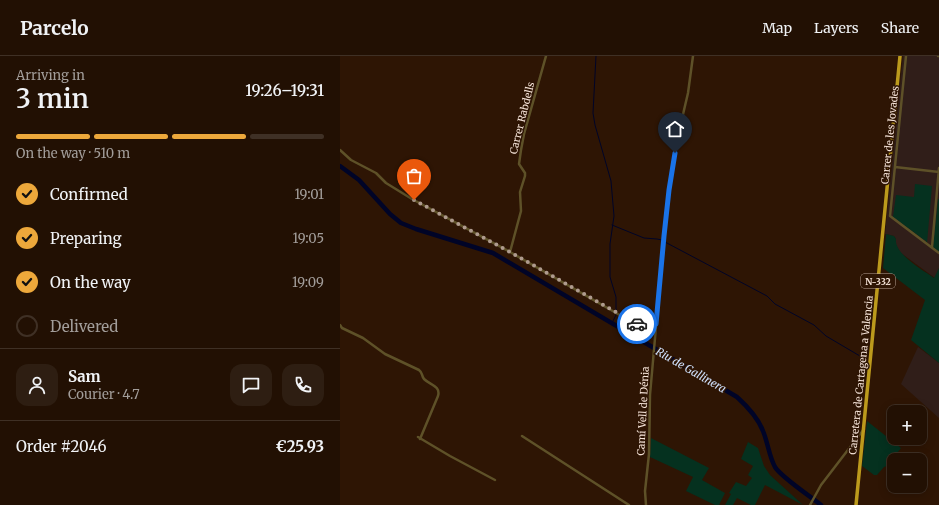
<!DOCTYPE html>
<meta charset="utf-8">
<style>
:root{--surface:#221003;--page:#2e1e12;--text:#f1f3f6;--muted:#a29d9a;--line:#3f3025;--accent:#eda83b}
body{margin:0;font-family:Merriweather,serif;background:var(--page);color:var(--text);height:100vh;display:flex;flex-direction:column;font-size:15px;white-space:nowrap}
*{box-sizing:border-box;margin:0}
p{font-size:13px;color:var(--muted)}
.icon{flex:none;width:22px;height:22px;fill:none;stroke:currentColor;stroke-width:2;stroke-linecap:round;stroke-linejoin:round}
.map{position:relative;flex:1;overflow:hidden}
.panel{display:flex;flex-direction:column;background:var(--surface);width:340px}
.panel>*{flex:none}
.controls{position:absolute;left:547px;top:349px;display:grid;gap:8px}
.controls a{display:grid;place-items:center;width:40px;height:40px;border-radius:8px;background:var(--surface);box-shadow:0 2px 10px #0003,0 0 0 1px var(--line);font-size:20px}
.pin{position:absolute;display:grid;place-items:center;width:34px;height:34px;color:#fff;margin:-41px -17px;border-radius:50% 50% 50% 0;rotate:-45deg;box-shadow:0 0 4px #0007}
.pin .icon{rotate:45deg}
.courier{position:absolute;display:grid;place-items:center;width:40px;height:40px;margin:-20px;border:3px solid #1a73e8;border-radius:50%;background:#fff;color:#222;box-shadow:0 1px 5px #0007}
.headline em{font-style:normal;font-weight:600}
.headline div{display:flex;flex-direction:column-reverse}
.headline{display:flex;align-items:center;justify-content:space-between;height:68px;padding:0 16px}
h1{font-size:26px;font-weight:600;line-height:30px}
.bar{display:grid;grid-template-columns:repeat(4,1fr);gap:6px 4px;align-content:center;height:48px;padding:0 16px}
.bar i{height:5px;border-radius:3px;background:var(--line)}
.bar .on{background:var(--accent)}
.bar p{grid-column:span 4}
.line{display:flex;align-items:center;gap:10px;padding:0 16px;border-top:1px solid var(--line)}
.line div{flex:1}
.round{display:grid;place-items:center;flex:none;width:42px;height:42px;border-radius:12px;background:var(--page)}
ol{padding:0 16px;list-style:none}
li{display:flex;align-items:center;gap:12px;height:44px}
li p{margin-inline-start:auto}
li .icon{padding:4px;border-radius:50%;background:var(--accent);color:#111;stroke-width:4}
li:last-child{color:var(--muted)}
li i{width:22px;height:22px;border:2px solid var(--line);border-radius:50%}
header{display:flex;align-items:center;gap:24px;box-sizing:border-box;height:56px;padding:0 20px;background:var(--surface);border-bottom:1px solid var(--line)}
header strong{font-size:19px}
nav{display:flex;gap:22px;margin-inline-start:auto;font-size:14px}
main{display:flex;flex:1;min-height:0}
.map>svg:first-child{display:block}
.industrial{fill:#301e19}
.green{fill:#05311f}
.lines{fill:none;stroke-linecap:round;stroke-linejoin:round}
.stream{stroke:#000427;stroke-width:1}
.river{stroke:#000427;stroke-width:4.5}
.minor{stroke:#5e5128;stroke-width:2.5}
.highway{stroke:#bc9a1c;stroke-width:3.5}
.done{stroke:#af9b8e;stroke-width:4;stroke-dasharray:0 7.2}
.route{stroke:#1a73e8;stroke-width:5}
.labels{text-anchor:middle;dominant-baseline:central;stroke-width:3;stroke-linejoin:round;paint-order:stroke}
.shield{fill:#2e1504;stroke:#b9a598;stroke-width:1}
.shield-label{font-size:9px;font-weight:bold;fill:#f5e3d8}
.street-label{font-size:10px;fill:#f5e3d8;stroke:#2e1504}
.water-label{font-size:11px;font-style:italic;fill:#d1e2fe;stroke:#2e1504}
</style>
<header>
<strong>Parcelo</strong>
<nav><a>Map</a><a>Layers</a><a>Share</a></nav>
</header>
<main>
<section class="panel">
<div class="headline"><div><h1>3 min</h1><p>Arriving in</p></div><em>19:26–19:31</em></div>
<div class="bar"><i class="on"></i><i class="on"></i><i class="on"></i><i></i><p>On the way · 510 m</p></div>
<ol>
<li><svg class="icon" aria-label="check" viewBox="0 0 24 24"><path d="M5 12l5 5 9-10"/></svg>Confirmed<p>19:01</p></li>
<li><svg class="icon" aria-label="check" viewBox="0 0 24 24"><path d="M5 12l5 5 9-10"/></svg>Preparing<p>19:05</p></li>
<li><svg class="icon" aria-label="check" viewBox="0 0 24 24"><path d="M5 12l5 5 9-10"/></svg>On the way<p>19:09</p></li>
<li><i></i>Delivered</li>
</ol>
<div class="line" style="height:72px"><a class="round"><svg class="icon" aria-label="person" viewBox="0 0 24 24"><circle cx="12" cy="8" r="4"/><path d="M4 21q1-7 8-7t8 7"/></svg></a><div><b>Sam</b><p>Courier · 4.7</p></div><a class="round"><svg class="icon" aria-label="chat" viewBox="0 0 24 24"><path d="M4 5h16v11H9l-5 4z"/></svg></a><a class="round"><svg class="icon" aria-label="phone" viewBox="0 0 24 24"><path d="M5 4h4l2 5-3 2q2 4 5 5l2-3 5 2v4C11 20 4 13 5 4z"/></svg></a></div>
<div class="line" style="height:52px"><div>Order #2046</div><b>€25.93</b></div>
</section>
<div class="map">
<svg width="599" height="449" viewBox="0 0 599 449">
<rect width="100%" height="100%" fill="#2e1504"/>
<path class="industrial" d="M563,0h36v212l-4,10 -34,-25 -6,-9 1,-5 -2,-3 -9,-2z
M578,291l21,16v55l-38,-34z"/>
<path class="green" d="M575,128l17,2 -5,57 -2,-3h-1l-31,-23 3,-22 18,2z
M598,143h1v53l-6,-5z
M546,178l8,2 2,3c-2,15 27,31 38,39l5,-10v95l-28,-23 14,-40 -42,-32z
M527,365l34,27 -14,18 -3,1 -7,8h-3l-12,-9z
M311,382l58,30 -7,12 23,13 -6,12h-4l-29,-14 7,-14 -43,-20z
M408,386l10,6 6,18 6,9 33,30 -38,-20 -10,20h-4l-14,-7 -4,7h-8l6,-11 -2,-1 7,-11 10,4 6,-8 -4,-3 5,-9 -12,-7z"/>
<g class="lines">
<path class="stream" d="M256,0l-3,57 2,12 16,56 3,35 -4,28v33l6,20v14
M272,169l32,13 13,1 5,1
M325,186l102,54 8,8 39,21 12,11 39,23
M272,267l4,-8"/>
<path class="river" d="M0,110l19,14 31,34 11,9 15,6 77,24 244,144c11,10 21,21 26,34 5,12 6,25 12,36 6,10 35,29 46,38"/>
<path class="minor" d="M566,0l-16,160 49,37
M598,0h1
M0,94l11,10 25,13 10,10 26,16 98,53 134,77 6,-2 7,-13
M555,111l44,5
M592,191l7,-79
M170,196l11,-41 -1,-19 5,-16v-3l-6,-9 2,-14 3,-16 22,-78
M0,269l2,3 21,10 22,16 34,16c4,3 2,5 5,9 6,6 17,7 14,17l-18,43
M182,380l107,69
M78,381l32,19 45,24
M306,449l-1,-14 4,-37 1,-59 14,-159 7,-58 6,-38 11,-47 5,-37
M470,449l11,-20 43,-56"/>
<path class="highway" d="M516,449l44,-449"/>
</g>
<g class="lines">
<path class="done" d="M74,144l96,52 127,72"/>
<path class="route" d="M297,268l11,5 2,-2 2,-3h4l8,-88 5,-46 6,-37"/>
</g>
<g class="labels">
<rect class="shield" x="521" y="218" width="34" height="14" rx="3"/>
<g class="shield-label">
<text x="538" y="225">N-332</text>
</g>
<g class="street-label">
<text transform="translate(182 62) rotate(-76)">Carrer Rabdells</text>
<text transform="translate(550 79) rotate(-84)">Carrer de les Jovades</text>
<text transform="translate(521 319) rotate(-84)">Carretera de Cartagena a Valencia</text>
<text transform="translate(303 355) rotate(-87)">Camí Vell de Dénia</text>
</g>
<g class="water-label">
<text transform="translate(351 314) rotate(30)">Riu de Gallinera</text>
</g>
</g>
</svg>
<div class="controls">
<a>+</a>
<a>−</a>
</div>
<div class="pin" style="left:74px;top:144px;background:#ea580c"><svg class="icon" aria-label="bag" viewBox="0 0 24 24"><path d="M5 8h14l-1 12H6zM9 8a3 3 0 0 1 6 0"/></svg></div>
<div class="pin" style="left:335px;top:97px;background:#1f2937"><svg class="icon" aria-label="home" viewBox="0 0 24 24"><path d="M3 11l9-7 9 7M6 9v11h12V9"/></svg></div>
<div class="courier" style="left:297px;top:268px"><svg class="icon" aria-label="car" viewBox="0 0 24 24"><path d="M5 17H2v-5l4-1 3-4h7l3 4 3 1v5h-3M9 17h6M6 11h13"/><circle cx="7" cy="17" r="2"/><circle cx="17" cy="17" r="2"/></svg></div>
</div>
</main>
